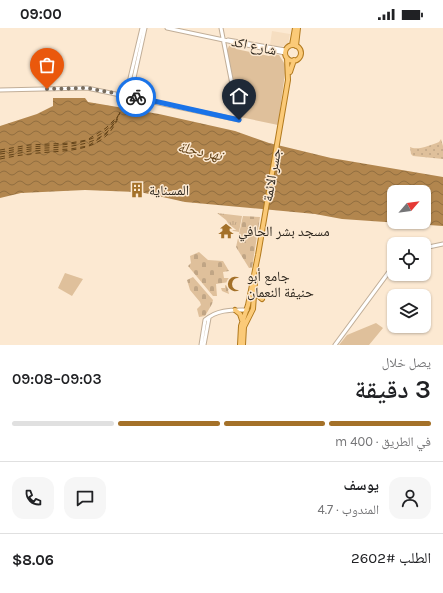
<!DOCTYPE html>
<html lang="ar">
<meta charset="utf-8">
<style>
:root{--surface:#fff;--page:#f6f6f6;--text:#202124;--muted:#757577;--line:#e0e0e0;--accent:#a47129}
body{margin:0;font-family:Karla,"Noto Naskh Arabic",sans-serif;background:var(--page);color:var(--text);direction:rtl;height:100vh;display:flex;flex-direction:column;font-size:15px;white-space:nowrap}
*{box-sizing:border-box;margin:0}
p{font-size:13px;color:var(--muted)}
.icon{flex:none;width:22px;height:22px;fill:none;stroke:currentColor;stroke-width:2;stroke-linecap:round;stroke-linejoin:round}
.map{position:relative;height:317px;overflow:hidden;direction:ltr}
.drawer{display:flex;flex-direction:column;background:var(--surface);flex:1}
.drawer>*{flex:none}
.needle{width:26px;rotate:62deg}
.buttons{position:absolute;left:387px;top:157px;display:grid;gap:8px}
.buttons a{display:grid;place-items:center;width:44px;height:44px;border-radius:8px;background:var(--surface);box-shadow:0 1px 3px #0004;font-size:20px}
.pin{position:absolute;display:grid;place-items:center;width:34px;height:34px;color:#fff;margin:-41px -17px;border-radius:50% 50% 50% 0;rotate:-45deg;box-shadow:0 0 4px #0007}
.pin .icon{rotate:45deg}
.courier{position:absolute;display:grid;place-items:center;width:40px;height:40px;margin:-20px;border:3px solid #1a73e8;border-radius:50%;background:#fff;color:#222;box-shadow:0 1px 5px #0007}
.overview em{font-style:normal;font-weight:600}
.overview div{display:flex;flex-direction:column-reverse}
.overview{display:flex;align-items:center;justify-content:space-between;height:68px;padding:0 12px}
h1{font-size:26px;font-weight:600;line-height:30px}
.bar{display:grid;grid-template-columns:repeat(4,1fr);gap:6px 4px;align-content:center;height:48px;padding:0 12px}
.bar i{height:5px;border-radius:3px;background:var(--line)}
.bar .selected{background:var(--accent)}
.bar p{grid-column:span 4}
.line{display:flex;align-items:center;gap:10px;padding:0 12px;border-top:1px solid var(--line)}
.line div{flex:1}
.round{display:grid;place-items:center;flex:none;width:42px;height:42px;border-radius:12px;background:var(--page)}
.status{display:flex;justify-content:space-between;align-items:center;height:28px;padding:0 20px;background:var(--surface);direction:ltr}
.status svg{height:11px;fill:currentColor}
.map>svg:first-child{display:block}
.built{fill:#f6dec1}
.grass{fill:url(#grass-tufts)}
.cemetery{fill:url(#cemetery-stones)}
.park{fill:#dfc09b}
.garden{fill:url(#garden-dots)}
.water{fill:url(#water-waves);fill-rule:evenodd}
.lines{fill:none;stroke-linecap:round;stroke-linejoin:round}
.ferry{stroke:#644419;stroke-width:1;stroke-dasharray:5 4;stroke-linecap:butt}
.minor-casing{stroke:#c1ae98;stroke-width:5}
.major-casing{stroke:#b27a1e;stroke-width:6}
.minor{stroke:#fff;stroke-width:3}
.major{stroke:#fbca78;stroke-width:4}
.done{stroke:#766b5d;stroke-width:4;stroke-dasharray:0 7.2}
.route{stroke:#1a73e8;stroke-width:5}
.labels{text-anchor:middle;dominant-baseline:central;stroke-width:3;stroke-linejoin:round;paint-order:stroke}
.street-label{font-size:14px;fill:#2e271e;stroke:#fce9d2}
.poi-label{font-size:14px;fill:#2e271e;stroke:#fce9d2;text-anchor:start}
.water-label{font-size:15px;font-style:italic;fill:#644419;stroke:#fce9d2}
</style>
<div class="status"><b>09:00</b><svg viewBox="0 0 49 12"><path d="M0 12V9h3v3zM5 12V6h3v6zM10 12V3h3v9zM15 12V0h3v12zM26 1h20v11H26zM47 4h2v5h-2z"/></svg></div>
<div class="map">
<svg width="443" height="317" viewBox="0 0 443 317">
<defs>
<pattern id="grass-tufts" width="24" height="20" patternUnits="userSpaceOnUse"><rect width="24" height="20" fill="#dfc09b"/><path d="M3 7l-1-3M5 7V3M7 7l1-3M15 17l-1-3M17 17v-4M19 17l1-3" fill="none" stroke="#c0a585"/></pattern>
<pattern id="cemetery-stones" width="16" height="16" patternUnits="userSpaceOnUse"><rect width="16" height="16" fill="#dfc09b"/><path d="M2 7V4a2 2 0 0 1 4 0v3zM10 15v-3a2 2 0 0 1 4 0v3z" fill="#c0a585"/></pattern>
<pattern id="garden-dots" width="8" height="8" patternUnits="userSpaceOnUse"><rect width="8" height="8" fill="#dfc09b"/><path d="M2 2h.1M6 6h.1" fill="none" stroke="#c0a585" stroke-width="1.8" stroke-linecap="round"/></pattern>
<pattern id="water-waves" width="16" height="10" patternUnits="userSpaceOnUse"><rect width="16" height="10" fill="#b2864e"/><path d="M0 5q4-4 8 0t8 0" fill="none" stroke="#916e40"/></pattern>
</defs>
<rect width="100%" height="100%" fill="#fce9d2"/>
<path class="built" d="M272,3l18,3 -2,10 -6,3 -12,-2z"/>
<path class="grass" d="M217,185l25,3 -3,16 -6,-1 -7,-11z"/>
<path class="cemetery" d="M243,188l17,1 -8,51h-3l-13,-21z
M199,224l9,8 15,1 6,10 -6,1 1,6h5l2,11 -3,1 1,4 -7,-3 -1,-3h4v-3l3,1 1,-4 -13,2 1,12h-4l-25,-30 3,-3 -1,-7z
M193,249l20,23 -1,4 -7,12 -6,1 -2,-8 4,-4 -1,-3 -10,-12 -3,-10z"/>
<path class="park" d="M233,17l3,4 33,7 3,-2 7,1 7,11 -8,59 -38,-8 -13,-67 2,-4z
M65,245l18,6 -11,17 -14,-8z
M376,295l7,5 -14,17h-30l8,-10z"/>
<path class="garden" d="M441,111l2,7v13l-30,-3 -2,-2 -1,-7c7,4 21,-2 29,-5z"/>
<path class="water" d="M53,70h32l3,4 71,12 76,17 34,12 62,15 112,19v49l-101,-7 -27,-5 -130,-12 -45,-10 -3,-3 -1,3 -51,-2 -64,3 -21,5v-72l37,-12 16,-8zM394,164h30v30h-30z"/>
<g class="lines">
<path class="ferry" d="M0,122l29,-5 41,-2 17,-3 19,-12 11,-11
M0,124c10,-1 20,-4 31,-5 32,-3 70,1 88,-33
M0,126c10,-1 20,-4 31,-5 30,-3 73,2 87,-33
M0,129l30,-6 40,-2 18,-3 18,-12 10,-13
M0,131c10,-2 20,-4 30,-5 36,-5 77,2 90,-42"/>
<g class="minor-casing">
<path id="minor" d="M167,0l118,25
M228,12l57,10
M0,62l87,-2 152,32 -18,-92
M126,67l16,-67
M130,68l15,-68
M424,220l19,-4
M201,317l4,-25c13,-11 27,-10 42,-10
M204,317l5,-27
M335,317l59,-80"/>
</g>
<g class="major-casing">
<path id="major" d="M292,17l3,-17
M285 25a8 8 0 1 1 16 0a8 8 0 1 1-16 0Z
M296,18l2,-18
M290,44l4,-12
M254,264l8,7
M235,282l5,4 2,6
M240,317l1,-19 7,-21 10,-50 30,-175 -1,-22
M243,317l1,-18 9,-18 2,-27"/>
</g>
<use href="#minor" class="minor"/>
<use href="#major" class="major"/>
</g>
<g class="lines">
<path class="done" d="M47,61l40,-1 49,9"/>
<path class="route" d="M136,69l103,23"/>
</g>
<defs>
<g id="building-bare" transform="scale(1.2)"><path d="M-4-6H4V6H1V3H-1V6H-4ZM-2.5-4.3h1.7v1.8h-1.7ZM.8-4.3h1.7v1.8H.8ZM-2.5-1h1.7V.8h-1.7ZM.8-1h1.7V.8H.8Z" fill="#a47129" stroke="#fce9d2" stroke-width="2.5" paint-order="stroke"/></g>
<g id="temple-bare" transform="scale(1.2)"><path d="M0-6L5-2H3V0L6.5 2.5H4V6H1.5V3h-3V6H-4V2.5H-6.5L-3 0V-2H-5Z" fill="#a47129" stroke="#fce9d2" stroke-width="2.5" paint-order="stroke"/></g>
<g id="mosque-bare" transform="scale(1.2)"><path d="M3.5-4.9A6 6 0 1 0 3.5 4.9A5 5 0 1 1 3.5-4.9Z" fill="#a47129" stroke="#fce9d2" stroke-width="2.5" paint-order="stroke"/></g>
</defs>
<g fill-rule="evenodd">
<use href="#building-bare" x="137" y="162"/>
<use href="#temple-bare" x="226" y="203"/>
<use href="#mosque-bare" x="235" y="256"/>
</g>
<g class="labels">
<g class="street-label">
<text transform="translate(254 18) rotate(12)">شارع اكد</text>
<text transform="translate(272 147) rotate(-80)">جسر الائمة</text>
</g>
<g class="poi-label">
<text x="149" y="162">المسناية</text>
<text x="238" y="203">مسجد بشر الحافي</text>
<text x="247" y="248">جامع أبو<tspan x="247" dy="16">حنيفة النعمان</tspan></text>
</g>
<g class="water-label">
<text transform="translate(200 123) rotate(12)">نهر دجلة</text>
</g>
</g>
</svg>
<div class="buttons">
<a><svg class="needle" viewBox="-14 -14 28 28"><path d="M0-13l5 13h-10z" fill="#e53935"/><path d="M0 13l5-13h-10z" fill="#757577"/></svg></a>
<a><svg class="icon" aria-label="locate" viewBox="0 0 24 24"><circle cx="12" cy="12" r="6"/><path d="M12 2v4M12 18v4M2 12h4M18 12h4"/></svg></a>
<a><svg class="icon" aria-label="layers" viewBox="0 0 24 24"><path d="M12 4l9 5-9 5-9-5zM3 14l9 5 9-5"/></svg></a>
</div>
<div class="pin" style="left:47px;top:61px;background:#ea580c"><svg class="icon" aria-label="bag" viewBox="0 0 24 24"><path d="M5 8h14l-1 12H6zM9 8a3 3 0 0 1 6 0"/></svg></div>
<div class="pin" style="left:239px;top:92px;background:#1f2937"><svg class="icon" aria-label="home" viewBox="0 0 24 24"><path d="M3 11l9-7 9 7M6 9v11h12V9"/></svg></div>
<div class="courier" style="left:136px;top:69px"><svg class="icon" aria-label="bike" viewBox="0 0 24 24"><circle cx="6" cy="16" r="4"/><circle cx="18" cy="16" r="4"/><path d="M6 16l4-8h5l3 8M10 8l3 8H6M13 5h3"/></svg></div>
</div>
<section class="drawer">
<div class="overview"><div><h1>3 دقيقة</h1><p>يصل خلال</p></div><em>09:03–09:08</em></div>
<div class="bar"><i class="selected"></i><i class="selected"></i><i class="selected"></i><i></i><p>في الطريق · 400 m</p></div>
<div class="line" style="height:72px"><a class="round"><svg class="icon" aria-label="person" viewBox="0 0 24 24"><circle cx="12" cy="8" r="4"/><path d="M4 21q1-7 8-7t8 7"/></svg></a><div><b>يوسف</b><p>المندوب · 4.7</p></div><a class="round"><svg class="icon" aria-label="chat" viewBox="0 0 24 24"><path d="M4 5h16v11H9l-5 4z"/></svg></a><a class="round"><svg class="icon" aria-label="phone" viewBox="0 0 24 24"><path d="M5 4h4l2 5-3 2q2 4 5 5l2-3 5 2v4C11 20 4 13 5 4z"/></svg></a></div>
<div class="line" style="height:52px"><div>الطلب #2602</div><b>$8.06</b></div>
</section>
